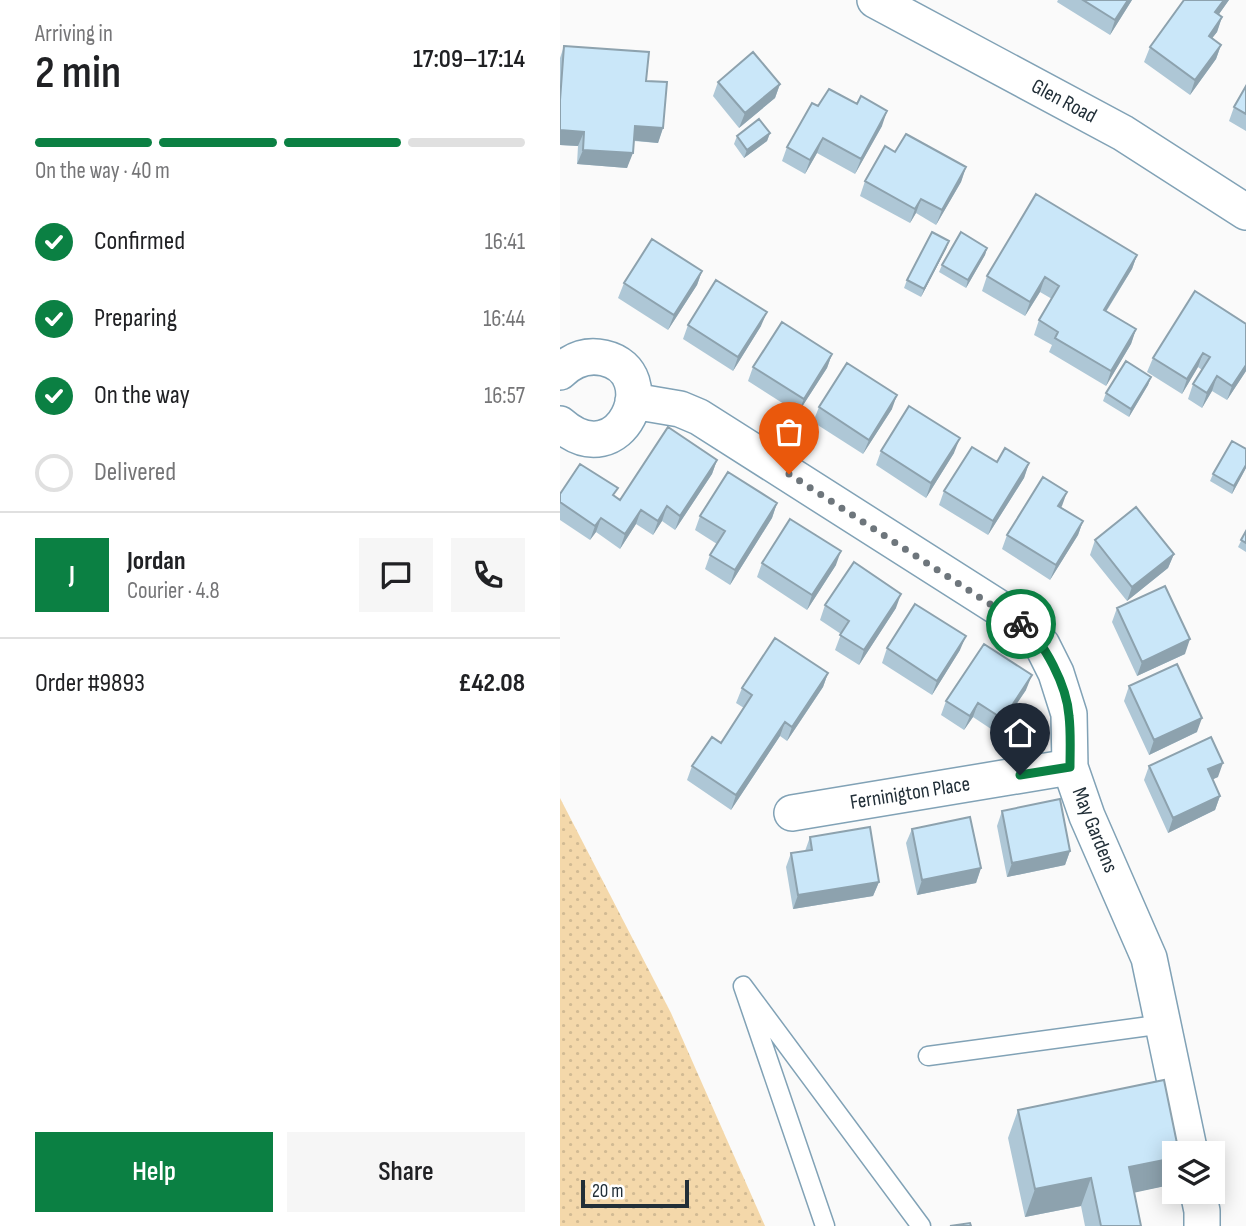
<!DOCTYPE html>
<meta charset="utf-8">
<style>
:root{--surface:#fff;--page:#f6f6f6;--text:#202124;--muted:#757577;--line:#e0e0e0;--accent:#0b8043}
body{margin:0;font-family:"Sofia Sans Condensed",sans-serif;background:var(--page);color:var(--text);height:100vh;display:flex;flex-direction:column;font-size:26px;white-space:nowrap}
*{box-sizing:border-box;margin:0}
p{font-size:23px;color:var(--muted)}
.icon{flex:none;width:38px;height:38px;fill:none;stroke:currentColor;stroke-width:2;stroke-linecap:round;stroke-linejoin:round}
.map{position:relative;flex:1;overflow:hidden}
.details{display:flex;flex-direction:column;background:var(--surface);width:560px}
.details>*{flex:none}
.fabs{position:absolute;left:602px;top:1141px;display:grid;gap:14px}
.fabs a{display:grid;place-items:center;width:63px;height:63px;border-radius:0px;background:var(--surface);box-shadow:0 4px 18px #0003;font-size:35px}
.scale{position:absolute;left:21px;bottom:18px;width:108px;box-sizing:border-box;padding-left:7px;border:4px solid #222f38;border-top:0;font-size:19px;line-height:24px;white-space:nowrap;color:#222f38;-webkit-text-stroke:5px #fff;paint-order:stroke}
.pin{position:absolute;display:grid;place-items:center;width:60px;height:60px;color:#fff;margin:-72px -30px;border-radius:50% 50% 50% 0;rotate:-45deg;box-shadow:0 0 7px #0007}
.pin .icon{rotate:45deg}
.courier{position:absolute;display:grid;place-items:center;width:70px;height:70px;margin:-35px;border:5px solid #0b8043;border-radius:50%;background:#fff;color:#222;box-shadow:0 2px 9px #0007}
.headline em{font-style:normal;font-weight:600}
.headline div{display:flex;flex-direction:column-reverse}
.headline{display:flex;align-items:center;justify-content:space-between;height:119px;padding:0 35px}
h1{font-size:46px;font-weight:600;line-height:52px}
.bar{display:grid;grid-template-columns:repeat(4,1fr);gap:10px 7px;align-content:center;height:84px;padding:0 35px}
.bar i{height:9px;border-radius:5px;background:var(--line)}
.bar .active{background:var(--accent)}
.bar p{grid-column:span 4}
.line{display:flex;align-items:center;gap:18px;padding:0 35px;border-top:2px solid var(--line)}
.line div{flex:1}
.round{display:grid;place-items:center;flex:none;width:74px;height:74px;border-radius:0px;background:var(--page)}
ol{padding:0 35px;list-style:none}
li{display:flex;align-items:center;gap:21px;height:77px}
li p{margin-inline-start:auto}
li .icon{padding:7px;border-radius:50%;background:var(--accent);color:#fff;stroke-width:4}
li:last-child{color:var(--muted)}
li i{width:38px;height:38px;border:4px solid var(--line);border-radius:50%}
.cta{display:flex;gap:14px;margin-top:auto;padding:14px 35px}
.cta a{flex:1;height:80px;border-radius:0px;background:var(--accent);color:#fff;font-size:28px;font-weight:600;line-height:80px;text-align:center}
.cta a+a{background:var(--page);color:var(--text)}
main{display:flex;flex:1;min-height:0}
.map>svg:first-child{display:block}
.grass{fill:url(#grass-dots)}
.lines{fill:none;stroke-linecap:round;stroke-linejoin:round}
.lane-casing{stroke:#81a2b6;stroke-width:21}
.street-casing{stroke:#81a2b6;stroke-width:38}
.lane{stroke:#fff;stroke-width:18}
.street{stroke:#fff;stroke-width:35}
.wall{fill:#aec7d6}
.shaded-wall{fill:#8da2ae}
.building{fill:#cae7f9;stroke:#8da2ae;stroke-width:2}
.done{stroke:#6e767c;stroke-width:7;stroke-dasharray:0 12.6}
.route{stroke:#0b8043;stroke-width:9}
.labels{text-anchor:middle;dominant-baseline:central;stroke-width:5;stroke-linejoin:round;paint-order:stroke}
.street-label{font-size:21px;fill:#222f38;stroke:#fff}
</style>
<main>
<section class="details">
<div class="headline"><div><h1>2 min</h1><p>Arriving in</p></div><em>17:09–17:14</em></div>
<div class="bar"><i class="active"></i><i class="active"></i><i class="active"></i><i></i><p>On the way · 40 m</p></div>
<ol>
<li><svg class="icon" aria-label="check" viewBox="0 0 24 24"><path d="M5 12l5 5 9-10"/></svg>Confirmed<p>16:41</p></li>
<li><svg class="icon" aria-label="check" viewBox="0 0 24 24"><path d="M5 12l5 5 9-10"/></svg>Preparing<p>16:44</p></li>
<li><svg class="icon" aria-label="check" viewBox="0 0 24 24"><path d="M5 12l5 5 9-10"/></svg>On the way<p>16:57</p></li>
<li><i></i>Delivered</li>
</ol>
<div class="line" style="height:126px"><b class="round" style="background:var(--accent);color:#fff">J</b><div><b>Jordan</b><p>Courier · 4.8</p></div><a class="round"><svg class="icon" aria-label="chat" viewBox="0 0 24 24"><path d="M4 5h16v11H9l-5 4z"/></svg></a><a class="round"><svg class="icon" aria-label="phone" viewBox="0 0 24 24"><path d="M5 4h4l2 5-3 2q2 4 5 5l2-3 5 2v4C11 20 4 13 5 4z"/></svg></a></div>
<div class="line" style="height:91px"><div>Order #9893</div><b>£42.08</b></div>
<div class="cta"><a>Help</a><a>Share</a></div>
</section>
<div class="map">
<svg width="686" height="1226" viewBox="0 0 686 1226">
<defs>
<pattern id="grass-dots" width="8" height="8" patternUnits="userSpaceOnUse" patternTransform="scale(1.75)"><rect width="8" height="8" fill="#f4d8aa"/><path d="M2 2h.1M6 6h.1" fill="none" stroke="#d1ba93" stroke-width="1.8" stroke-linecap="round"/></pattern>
</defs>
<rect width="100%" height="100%" fill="#fafafa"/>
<path class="grass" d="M0,798l111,215 94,213h-205z"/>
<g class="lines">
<g class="lane-casing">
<path id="lane" d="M368,1056l236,-32
M265,1226l-82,-240 178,240"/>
</g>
<g class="street-casing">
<path id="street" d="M315,0l248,133 123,79
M0,372c12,-12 26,-18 44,-14 62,14 17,120 -44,66
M73,401l47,8 19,8 297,189 30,21 16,18 14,28 13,41 1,53 17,49 62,142 41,195
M232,813l278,-46
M638,1192l4,19v15"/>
</g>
<use href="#lane" class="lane"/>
<use href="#street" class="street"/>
</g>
<path class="wall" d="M498,0h74l-22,35 -53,-33z
M624,0h45l-11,15 4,2 -5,15 -5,6 9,7 -5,14 -26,36 -46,-33 6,-15z
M4,46l99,82 -5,15 -24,-2 -7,27 -50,-4 1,-18 -18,-1v-87z
M158,82l62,2 -5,14 -36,30 -26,-32z
M686,86v45l-17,-10 5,-14z
M258,106l64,20 -27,48 -38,-21 -12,21 -23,-13 5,-14z
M210,133l-3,8 -23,17 -10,-14 3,-8z
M335,152l71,15 -5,15 -25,43 -20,-12 -6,10 -50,-27 5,-15z
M389,241l-3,8 -25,48 -17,-9 3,-8z
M427,248l-2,7 -19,33 -27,-16 3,-7z
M577,255l-5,14 -26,43 30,17 -5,15 -25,42 -57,-34 3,-7 -18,-10 5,-15 13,-21 -12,-7 -15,24 -43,-25 5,-15z
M142,271l-5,14 -29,45 -50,-32 6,-15z
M686,324v47l-19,29 -15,-9 -10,17 -14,-9 5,-15 9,-14 -4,-3 -16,27 -35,-22 6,-14z
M128,325l73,1 -28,45 -50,-32z
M272,354l-5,14 -29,45 -50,-32 5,-14z
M591,377l-3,8 -19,32 -26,-16 3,-8z
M259,407l73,2 -29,45 -50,-32z
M321,451l73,2 -28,45 -50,-33z
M157,460l-5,14 -37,56 -13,-9 -9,14 -17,-11 -16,25 -24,-17 -6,8 -30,-20v-26l55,2 5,4z
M469,463l-5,15 -36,57 -49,-30 5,-14z
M686,468l-14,26 -22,-13 3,-7z
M217,503l-5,15 -42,67 -25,-16 5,-14 7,-11 -22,-14 5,-14z
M501,507l22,14 -5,14 -28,45 -48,-31 5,-14z
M686,531v21l-8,-5z
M535,540l79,14 -6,14 -41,33 -37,-46z
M202,563l74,2 -29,45 -50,-33z
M265,605l71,3 -37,57 -24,-15 6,-16 -21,-14z
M557,608l68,46 -48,22 -25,-54z
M327,648l73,2 -28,45 -50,-32z
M268,673l-5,14 -36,54 -7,-5 -49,74 -44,-30 5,-14 29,-23 23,-35 -8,-5 6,-15z
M569,686l68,46 -48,23 -25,-54z
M466,690l-29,43 -24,-16 -9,13 -23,-15 5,-14z
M589,766l69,11 -5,2 7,17 -5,14 -47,23 -24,-53z
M442,811l68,40 -5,14 -58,12 -10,-51z
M352,829l69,39 -5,15 -59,12 -11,-52z
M250,837l69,45 -6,14 -80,13 -7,-42 5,-14 14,-2z
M458,1110l156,43v19l-4,13 -36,7 7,34h-56l-4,-20 -56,11 -17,-79z"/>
<path class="shaded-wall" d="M568,0h4l-22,35 5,-15z
M664,0h5l-19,27 5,-15z
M662,17l-5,15 -14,18 6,-14z
M661,45l-5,14 -26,36 5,-15z
M220,84l-5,14 -36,30 6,-15z
M327,111l-5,15 -27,48 6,-15z
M75,126l28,2 -5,15 -29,-3z
M0,130l24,2 -6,14 -18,-1z
M210,133l-3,8 -23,17 3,-8z
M263,138l-6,15 -12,21 5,-14z
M23,150l50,3 -6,15 -50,-4z
M406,167l-5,15 -25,43 6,-15z
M361,199l-5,14 -6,10 5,-14z
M389,241l-3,8 -25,48 3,-8z
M427,248l-2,7 -19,33 2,-8z
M577,255l-5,14 -34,55 6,-14z
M142,271l-5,14 -29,45 6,-15z
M485,277l-5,15 -15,24 5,-14z
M207,312l-6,14 -28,45 5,-14z
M576,329l-5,15 -25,42 5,-15z
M643,353l-5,14 -16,27 5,-15z
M272,354l-5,14 -29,45 6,-14z
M686,365v6l-19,29 5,-14z
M657,376l-5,15 -10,17 5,-15z
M591,377l-3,8 -19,32 2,-8z
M337,395l-5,14 -29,45 6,-14z
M400,438l-6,15 -28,45 5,-15z
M157,460l-5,14 -37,56 5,-14z
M469,463l-5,15 -36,57 5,-14z
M686,465v3l-14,26 2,-8z
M507,492l-5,14 -9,14 5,-14z
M217,503l-5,15 -42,67 5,-15z
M107,506l-5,15 -9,14 5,-14z
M81,510l-5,14 -16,25 5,-15z
M41,518l-5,14 -6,8 5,-14z
M523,521l-5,14 -28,45 6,-15z
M281,551l-5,14 -29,45 5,-15z
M614,554l-6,14 -41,33 5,-14z
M341,594l-5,14 -37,57 5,-15z
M406,636l-6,14 -28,45 5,-14z
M630,639l-5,15 -48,22 5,-14z
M268,673l-5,14 -36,54 5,-14z
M472,675l-6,15 -29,43 6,-14z
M418,703l-5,14 -9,13 6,-14z
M642,718l-5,14 -48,23 5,-15z
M225,722l-5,14 -49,74 5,-15z
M663,763l-5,14 -15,7 5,-15z
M660,796l-5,14 -47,23 5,-15z
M510,851l-5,14 -58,12 5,-14z
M421,868l-5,15 -59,12 5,-15z
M319,882l-6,14 -80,13 5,-14z
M614,1158v14l-4,13 -51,11 10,-29z
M531,1178l-10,28 -56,11 10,-28z"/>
<path class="building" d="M523,0h45l-13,20z
M624,0h40l-9,12 7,5 -13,19 12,9 -26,35 -45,-33z
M4,46l85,6 -3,29 21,1 -4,46 -28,-2 -2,27 -50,-3 1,-18 -24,-2v-30z
M193,52l27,32 -35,29 -27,-31z
M686,86v28l-12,-7z
M269,89l28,15 4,-8 26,15 -26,48 -38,-21 -13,22 -23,-13 25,-44 6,3z
M199,119l11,14 -23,17 -10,-14z
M346,134l60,33 -24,43 -21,-11 -6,10 -50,-28 20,-35 10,6z
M476,194l101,61 -33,55 32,19 -25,42 -56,-33 3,-6 -19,-12 20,-34 -14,-9 -15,25 -43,-26z
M372,232l17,9 -25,48 -17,-9z
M401,232l26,16 -19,32 -26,-15z
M92,239l50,32 -28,44 -50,-32z
M156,280l51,32 -29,45 -50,-32z
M635,291l51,33v41l-14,21 -15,-10 -10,17 -14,-9 17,-27 -7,-4 -16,26 -34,-21z
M222,322l50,32 -28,45 -51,-32z
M566,361l25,16 -20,32 -25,-16z
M287,363l50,32 -28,45 -50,-33z
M349,406l51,32 -29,45 -50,-32z
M108,427l49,33 -37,56 -13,-10 -9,15 -17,-11 -16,24 -24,-16 -6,8 -35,-24v-8l20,-30 38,24 -5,7 7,5z
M672,441l14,8v16l-12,21 -21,-12z
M412,447l25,15 8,-14 24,15 -36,58 -49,-30z
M168,472l49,31 -42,67 -25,-15 15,-24 -25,-15z
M483,477l24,15 -9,14 25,15 -27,44 -49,-30z
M576,507l38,47 -42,33 -37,-47z
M230,519l51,32 -29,44 -50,-32z
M686,531v12l-5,-3z
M294,562l47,32 -37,56 -24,-15 9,-14 -24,-16z
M605,586l25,53 -48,23 -25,-54z
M355,604l51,32 -29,45 -50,-33z
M215,638l53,35 -36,54 -7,-5 -49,73 -44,-29 20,-29 9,6 31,-48 -10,-7z
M424,644l48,31 -29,44 -25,-16 -8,13 -24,-15z
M617,664l25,54 -48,22 -25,-54z
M651,737l12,26 -15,6 12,27 -47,22 -24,-52z
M500,799l10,52 -58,12 -10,-52z
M410,817l11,51 -59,12 -10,-51z
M310,827l9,55 -81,13 -7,-42 21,-3 -2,-13z
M604,1080l15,73h-5v5l-45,9 12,59h-40l-10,-48 -56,11 -17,-79z
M410,1223l1,3h-21z"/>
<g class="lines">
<path class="done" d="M229,474l232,150"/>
<path class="route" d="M460,775l50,-8c0,-17 1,-34 -1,-51 -2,-29 -24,-75 -48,-92"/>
</g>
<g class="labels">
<g class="street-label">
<text transform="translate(504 101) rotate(28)">Glen Road</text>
<text transform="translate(350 793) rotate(-9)">Ferninigton Place</text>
<text transform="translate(535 830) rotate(68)">May Gardens</text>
</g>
</g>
</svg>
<div class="fabs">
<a><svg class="icon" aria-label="layers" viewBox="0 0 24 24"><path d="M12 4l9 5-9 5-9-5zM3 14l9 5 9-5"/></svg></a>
</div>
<div class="scale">20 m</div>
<div class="pin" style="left:229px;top:474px;background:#ea580c"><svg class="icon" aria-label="bag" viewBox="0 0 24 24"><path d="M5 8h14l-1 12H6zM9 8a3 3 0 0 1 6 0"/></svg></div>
<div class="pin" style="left:460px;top:775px;background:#1f2937"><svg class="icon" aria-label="home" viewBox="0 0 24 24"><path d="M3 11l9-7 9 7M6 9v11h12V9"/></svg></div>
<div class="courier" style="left:461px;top:624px"><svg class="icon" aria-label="bike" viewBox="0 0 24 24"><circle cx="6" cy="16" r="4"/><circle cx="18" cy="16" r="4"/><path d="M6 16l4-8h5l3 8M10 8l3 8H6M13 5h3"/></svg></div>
</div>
</main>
